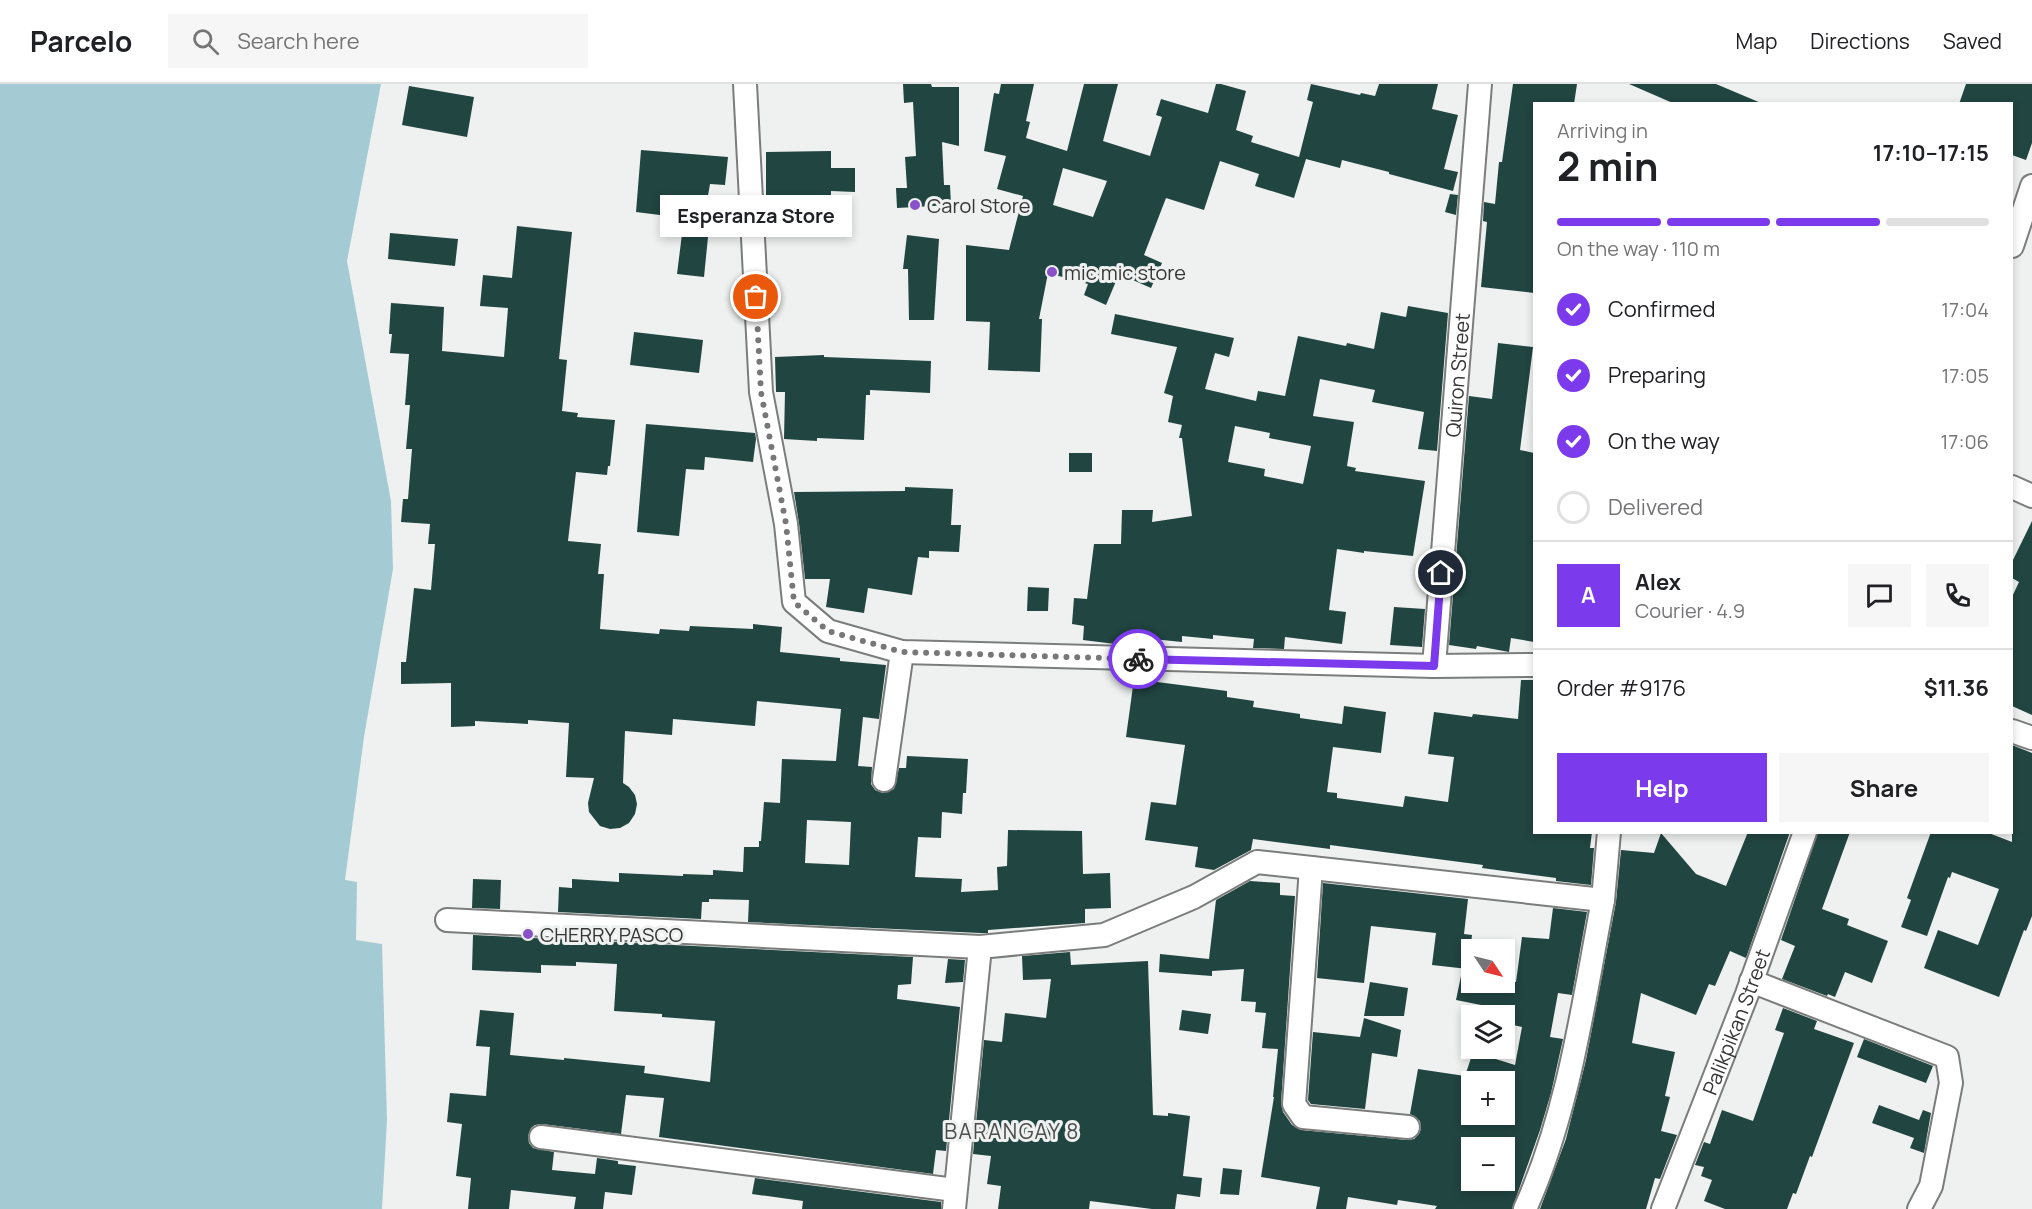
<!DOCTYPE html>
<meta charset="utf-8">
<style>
:root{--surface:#fff;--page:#f6f6f6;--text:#202124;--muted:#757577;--line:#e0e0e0;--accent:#7c3aed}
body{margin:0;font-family:Manrope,sans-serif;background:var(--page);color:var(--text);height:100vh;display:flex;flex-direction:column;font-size:22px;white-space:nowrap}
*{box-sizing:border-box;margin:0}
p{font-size:20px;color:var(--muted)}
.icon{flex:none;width:33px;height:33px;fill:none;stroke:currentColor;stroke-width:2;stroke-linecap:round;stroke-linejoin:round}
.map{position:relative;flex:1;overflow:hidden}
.details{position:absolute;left:1533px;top:18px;width:480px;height:732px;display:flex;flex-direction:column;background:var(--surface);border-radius:0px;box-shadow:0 3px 9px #0003}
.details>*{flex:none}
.needle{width:39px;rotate:125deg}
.tools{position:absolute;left:1461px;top:855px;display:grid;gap:12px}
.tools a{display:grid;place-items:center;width:54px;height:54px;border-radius:0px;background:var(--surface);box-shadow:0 3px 9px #0003;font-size:30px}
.pin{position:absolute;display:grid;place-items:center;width:51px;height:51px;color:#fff;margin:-26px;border:3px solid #fff;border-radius:50%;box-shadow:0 2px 6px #0007}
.courier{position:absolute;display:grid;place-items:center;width:60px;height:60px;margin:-30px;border:4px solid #7c3aed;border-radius:50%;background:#fff;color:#222;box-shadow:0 2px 8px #0007}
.bubble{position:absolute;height:42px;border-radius:0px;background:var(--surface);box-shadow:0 3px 9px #0003;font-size:20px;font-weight:700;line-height:42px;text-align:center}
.overview em{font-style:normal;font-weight:700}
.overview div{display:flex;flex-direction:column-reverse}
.overview{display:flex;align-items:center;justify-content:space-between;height:102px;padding:0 24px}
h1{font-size:39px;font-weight:700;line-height:45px}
.bar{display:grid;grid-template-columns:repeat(4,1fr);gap:9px 6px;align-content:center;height:72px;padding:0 24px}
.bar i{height:8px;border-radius:4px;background:var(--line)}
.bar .current{background:var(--accent)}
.bar p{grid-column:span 4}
.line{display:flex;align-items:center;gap:15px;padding:0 24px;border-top:2px solid var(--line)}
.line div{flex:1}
.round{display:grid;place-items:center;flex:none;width:63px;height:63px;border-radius:0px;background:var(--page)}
ol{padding:0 24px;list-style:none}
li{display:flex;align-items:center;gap:18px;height:66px}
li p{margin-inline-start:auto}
li .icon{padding:6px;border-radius:50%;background:var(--accent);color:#fff;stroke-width:4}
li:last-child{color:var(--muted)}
li i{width:33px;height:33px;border:3px solid var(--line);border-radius:50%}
.primary-button{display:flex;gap:12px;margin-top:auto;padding:12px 24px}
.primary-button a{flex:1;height:69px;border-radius:0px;background:var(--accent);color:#fff;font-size:24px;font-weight:700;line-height:69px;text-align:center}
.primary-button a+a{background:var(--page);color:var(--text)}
header{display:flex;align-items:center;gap:36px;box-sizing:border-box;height:84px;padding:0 30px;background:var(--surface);border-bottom:2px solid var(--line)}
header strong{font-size:28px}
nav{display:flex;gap:33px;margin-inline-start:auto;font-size:21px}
.search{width:420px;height:54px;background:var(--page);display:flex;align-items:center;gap:15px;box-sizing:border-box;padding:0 21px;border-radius:0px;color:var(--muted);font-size:22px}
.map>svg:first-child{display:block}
.water{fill:#a4cbd4}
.building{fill:#214541;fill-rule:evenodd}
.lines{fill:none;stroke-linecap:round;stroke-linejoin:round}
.minor-casing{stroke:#7b7d7b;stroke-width:26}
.minor{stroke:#fff;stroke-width:22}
.done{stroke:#767776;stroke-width:6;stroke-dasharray:0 10.8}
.route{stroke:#7c3aed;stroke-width:8}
.poi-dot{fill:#8951c8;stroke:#eef1ef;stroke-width:2}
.labels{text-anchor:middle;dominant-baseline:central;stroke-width:6;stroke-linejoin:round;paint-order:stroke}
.poi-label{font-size:20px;fill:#353635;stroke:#eef1ef;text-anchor:start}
.street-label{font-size:20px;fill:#353635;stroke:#eef1ef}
.neighbourhood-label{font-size:21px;letter-spacing:1.5px;fill:#4b4e4c;stroke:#eef1ef}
</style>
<header>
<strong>Parcelo</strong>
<div class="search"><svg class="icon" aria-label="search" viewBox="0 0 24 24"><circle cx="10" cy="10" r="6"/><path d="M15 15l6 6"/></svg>Search here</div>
<nav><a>Map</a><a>Directions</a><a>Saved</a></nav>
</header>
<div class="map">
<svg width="2032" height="1125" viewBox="0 0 2032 1125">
<rect width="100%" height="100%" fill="#eef1ef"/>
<path class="water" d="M0,0h381l-34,177 44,240 2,68 -29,168 -19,143 12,2 -1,58 26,4 5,176 -5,89h-382z"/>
<path class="building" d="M903,0h28l1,3h27v59l-17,-4 2,43h6l1,20 -54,3 -1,-20h11l-2,-31 11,-1 -3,-54 -9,1z
M1001,0h33l-8,37 4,1 -4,16 41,13 17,-67h34l-15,57 47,15 12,-39 -6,-2 5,-16 47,14 8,-29h5l25,7 -10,39 17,6 -2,6 48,15 14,-55 -6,-2 4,-16 49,11 1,-2 14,3 4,-12h59l-6,25 26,6 -14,54 14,3 -5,19 -64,-17v-2l-47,-12 -2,8 -34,-9 -12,39 -39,-12 4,-12 -39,-13 -16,49 -38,-12 -22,57 18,8 -11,25 -32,-14 -13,31 -22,-10 4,-11 -40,-11 -9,46h3l-2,53 -52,-2 2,-48 -24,-1v-76l43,5 14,-54 -26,-7 9,-33 -22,-5 10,-58 5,1zM1063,84l44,13 -14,36 -40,-12z
M1513,0h64l-3,20h-40v189l-53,-6 6,-65 -4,-1 1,-19 11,2 4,-42h3z
M1629,0h87l45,19 -86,1z
M1966,0h66v59l-6,17 -14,-5v-51h-53z
M409,2l65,11 -7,40 -65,-12z
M641,66l87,7 -3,28 -15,-1 -9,52 7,1 -4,40 -27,-3 7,-56 -48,-6z
M831,67v17h24v24l-24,-1v7l-65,1v-47z
M1450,110l8,1 -2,20 -11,-3z
M517,142l55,6 -13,127 8,1 -5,51 16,2 -1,4 38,3 -5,46h-2l-1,9 -31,-3 -8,69 33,3 -3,30h6l-4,55 59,5 1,-5 29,2 1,-5 63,3v-5l29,3 -2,25 60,6v3l46,4 -7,54 -16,-2 -5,49 14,1 -1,17 4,6 8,3 11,-4 5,-21h7l1,-12 61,3 -2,34h-3l-1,21 -20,-2 -1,26 -23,-1 -3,40 47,2 -1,13 37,-2 -1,-23 10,-1 1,-36 74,1 1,43 27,-1 1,35 -26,1v14l-97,7v3h-8l-232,-11 1,-22 -40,-1v3h-7l-1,17 -143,-7 1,-25 13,1v-9l47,3v-9l64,3v-2l30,1v-5l30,2 1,-25h15v-6h2l3,-39 16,1 2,-44 54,2 5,-52 -84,-8 -2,25 -82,-7 -1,16 -47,-4 -2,52 6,4 6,8 2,9 -2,10 -6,9 -9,5 -10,1 -10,-3 -11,-14 -1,-9 6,-25 -28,-1 3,-54 -41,-3v4l-53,-3v5l-24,1v-44l-50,1v-22h5l8,-74 17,2 4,-46h-7l2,-20 -29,-2 2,-23h5l4,-50h-6l4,-44h-5l4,-51 -19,-1 2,-19h-3l2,-31 53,4 -2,44 62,6 4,-49 -28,-2 3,-31 29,3zM807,736l44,2 -2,43 -44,-2z
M390,149l68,6 -3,27 -67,-7z
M907,151l32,4 -5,81h-25l-1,-51h-5z
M1408,222l40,7 -11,138 -19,-2 6,-37 -52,-10 3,-12 -55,-11 -7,37 41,6 -7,44 9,2 -1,3 70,10 -12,75 -49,-5v2l-27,-4 -8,61 17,2 -4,32 -57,-7 -1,12 -31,-1 1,-9 -41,-4v4l-31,-3v6l-39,-4v7l-28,-1 -32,-4 1,-14 -12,-2 2,-26 13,1 7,-55h27l1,-34h31l-1,12 40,-6 -10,-78h-3l3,-13 -14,-3 5,-26 -9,-3 13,-46 -66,-13 4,-20 119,24 -5,19 -14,-4 -10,36 51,12 2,-10 27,5 13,-60 48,10 1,-3 27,6 7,-37 25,5zM1235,342l35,7 -1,5 42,8 -8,38 -39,-8 1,-7 -37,-7z
M634,248l69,8 -4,33 -69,-8z
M1498,259l35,4 -13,103 14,3v189l-23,-4 -2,14 -32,-6 -1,3 -27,-4 20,-249 23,3z
M824,271v2l107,4 -1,32 -60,-3v5h-4l-2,45 -47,-2v3l-33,-2 1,-47h-9l-1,-35z
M646,340l109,9 1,6 -3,23 -48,-5 -1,13 -18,-1 -7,67 -42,-4z
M1069,369h23v19h-23z
M905,403l48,2 -2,36h10l-2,27 -30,-1v7l-11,-1 -6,38 -44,-7 -4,25 -38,-6 4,-28h-25l-6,-56 -5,-31 111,-1z
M2032,437v194l-20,-9v-109l7,-15 -7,-4v-16z
M1028,503l21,1 -1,23h-21z
M1394,523l31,2 -3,38 -32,-2z
M1134,595l93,12v6l27,4 -1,6 47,7v4l42,6 2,-18 42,6 -5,41 -48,-6 -6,45 10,1v5l66,9 2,-11 43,6 6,-45 -26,-3 6,-42 38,5 1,-3 45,5 3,-39h13v152h58l-2,16h4l-3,37 -35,-4v-3l-74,-10 1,-3 -153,-20v4l-77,-10 -2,11 -37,20 -19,-3 3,-20 -53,-7 6,-38 25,3 9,-60 -59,-8z
M2012,661l20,8v163l-6,15 -2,-1 -25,67 -75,-29 14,-38 40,15 21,-56 -47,-17 -2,6 -2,-1 -21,59 -26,-9 10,-27 -4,-2 24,-66h55l26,10z
M1748,748h42l-44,126 -16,-7 -15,35 -6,-2 -13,31 -55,-22 -9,50 43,9 -10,44 5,1 -9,34 16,4 -17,44 -5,-1 -9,31h-106l26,-70 20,-79 30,-158 5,-52 33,3 7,-20 35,41 30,12z
M1818,748h32l-28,77 27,10 -2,6 41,16 -16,42 -27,-11 -10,25 -7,-3 -1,2 -45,-17 13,-33 -14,-6z
M473,795l28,1 -1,29 -28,-1z
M1250,797l30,2v12l15,1 -14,207 2,9 9,13 9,5 106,10 7,-1 5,-5 2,-5 -1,-8 -10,-7 8,-45 47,7 8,-24 42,13 7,-38 -18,-4v-7h-25l2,-11 -25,-5 5,-24 11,2v4l32,2v-4l12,2 6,-45 27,2 4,-31 34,4 -15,83 -14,-2 -8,44 13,2 -12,54 -11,37 -28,79h-77l2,-3 -39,-6 -1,5 -49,-8 -2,12h-30l4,-22 -59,-10 13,-80h-1l5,-48 -16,-1 4,-35 -11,-1 1,-10 -15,-1 3,-32 -32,2v5l-53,-4 1,-18 49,5 7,-59zM1472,998h32v32h-32zM1472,1064h32v32h-32z
M1323,799l145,16 -4,35 8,1 -4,34 -36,-4 4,-32 -65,-7 -7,57 -47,-5z
M473,851l440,22 -2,27 -13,1 -1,14 63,8 -14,144 -10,-1 -3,24 -274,-37 5,-39 -38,-3 -5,39 -79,-10 -7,1 -4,3 -3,8 1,7 4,5 21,4 -2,18 43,4 2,-16 21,3v3l18,2 -4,29 -27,-3 -2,17h-29l2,-12 -65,-7 -2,19h-41l3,-31 -15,-2 6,-52 -15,-2 3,-29 36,3 4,-49 -14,-1 4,-36 34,3 -4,42 54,5v-2l81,8 -1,7 66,9 5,-61 -53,-4v-3l-48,-3 3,-47 -41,-2v4l-35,-1v8l-69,-3z
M1070,868l1,13 77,-4 5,154 15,1v-3l22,3 -7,60 19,2 -2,19 -23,-3 -2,15h-23l-62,-8 -1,8h-91l3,-23 -14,-2 4,-28 -18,-2 11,-114 18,2 3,-29 41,5 5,-39 -28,1 -1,-24z
M948,875l17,1 -2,22 -18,1z
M1370,898l38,6 -4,28h-40z
M1783,924l34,13 -3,8 40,14 -42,114 -2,-1 -14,38 -3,-1 -6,16h-62l-21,-8 8,-21 -11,-4 3,-9 -9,-2 9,-23 6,2 12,-34 31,11 31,-88 -9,-3z
M1182,926l29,4 -3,20 -29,-4z
M1364,934l37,12 -4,27 -25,-4 -7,56 -54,-5 -3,-4 5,-68 47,5z
M1864,955l69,27 -7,17 -69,-26z
M1879,1021l40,15 4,-10 8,3 -7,40 -14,-5 4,-10 -42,-15z
M1223,1084l19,2 -3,25 -19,-1z
M755,1094l186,24v7h-139l1,-8 -51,-7z"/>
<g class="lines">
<g class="minor-casing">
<g id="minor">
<path d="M745,0l16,308 25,132 8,78 34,29 74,21 532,14 100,-1"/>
<path d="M2012,162l20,-60"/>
<path d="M2012,403l20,9"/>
<path id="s1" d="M1434,582l46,-582"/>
<path d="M2012,647l20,7"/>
<path d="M884,696l18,-128"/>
<path d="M1311,784l-17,236 9,13 105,10"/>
<path d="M447,836l533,27 124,-12 90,-38 63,-35 346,38 6,-68"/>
<path d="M1751,897l196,76 4,26 -20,103 -12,23"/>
<path d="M541,1053l414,53"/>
<path d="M954,1125l26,-262"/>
<path d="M1525,1125c44,-97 58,-205 78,-309"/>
<path id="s2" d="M1663,1125l84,-215 58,-162"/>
</g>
</g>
<use href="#minor" class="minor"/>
</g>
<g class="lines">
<path class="done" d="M756,213l5,95 25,132 8,78 34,29 74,21 236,7"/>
<path class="route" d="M1138,575l296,7 7,-93"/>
</g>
<g class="poi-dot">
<circle cx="915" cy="121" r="6"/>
<circle cx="1052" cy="188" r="6"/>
<circle cx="528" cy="850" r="6"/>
</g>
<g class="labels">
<g class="poi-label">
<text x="927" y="121">Carol Store</text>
<text x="1064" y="188">mic mic store</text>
<text x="540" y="850">CHERRY PASCO</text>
</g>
<g class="street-label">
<text stroke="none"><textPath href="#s1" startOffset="292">Quiron Street</textPath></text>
<text stroke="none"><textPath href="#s2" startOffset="201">Palikpikan Street</textPath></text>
</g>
<g class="neighbourhood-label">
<text x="1012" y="1047">BARANGAY 8</text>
</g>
</g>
</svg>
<div class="tools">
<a><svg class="needle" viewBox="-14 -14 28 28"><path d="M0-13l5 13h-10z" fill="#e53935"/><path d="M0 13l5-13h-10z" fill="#757577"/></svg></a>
<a><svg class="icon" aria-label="layers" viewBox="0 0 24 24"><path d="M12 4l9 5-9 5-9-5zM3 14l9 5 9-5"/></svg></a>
<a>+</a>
<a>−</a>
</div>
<div class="pin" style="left:756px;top:213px;background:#ea580c"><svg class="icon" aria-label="bag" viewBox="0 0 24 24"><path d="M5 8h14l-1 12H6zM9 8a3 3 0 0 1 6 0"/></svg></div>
<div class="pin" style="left:1441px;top:489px;background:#1f2937"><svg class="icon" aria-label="home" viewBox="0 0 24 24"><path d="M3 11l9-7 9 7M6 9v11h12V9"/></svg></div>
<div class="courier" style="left:1138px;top:575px"><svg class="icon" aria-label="bike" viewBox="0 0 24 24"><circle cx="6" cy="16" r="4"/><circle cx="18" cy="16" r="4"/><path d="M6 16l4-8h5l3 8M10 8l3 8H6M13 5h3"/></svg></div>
<div class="bubble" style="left:660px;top:111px;width:192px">Esperanza Store</div>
<section class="details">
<div class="overview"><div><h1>2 min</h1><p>Arriving in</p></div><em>17:10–17:15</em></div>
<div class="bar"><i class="current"></i><i class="current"></i><i class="current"></i><i></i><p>On the way · 110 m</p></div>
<ol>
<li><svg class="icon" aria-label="check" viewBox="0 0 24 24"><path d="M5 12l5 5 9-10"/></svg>Confirmed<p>17:04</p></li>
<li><svg class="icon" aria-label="check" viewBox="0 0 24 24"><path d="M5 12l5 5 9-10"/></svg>Preparing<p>17:05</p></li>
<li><svg class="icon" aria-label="check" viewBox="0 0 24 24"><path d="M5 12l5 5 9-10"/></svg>On the way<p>17:06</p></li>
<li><i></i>Delivered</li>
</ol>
<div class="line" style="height:108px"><b class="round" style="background:var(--accent);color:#fff">A</b><div><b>Alex</b><p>Courier · 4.9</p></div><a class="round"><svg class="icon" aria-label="chat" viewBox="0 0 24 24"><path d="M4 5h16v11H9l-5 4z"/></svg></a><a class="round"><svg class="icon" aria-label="phone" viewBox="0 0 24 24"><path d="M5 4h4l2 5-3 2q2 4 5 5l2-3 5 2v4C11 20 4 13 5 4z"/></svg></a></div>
<div class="line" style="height:78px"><div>Order #9176</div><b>$11.36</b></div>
<div class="primary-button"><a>Help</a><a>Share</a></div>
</section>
</div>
